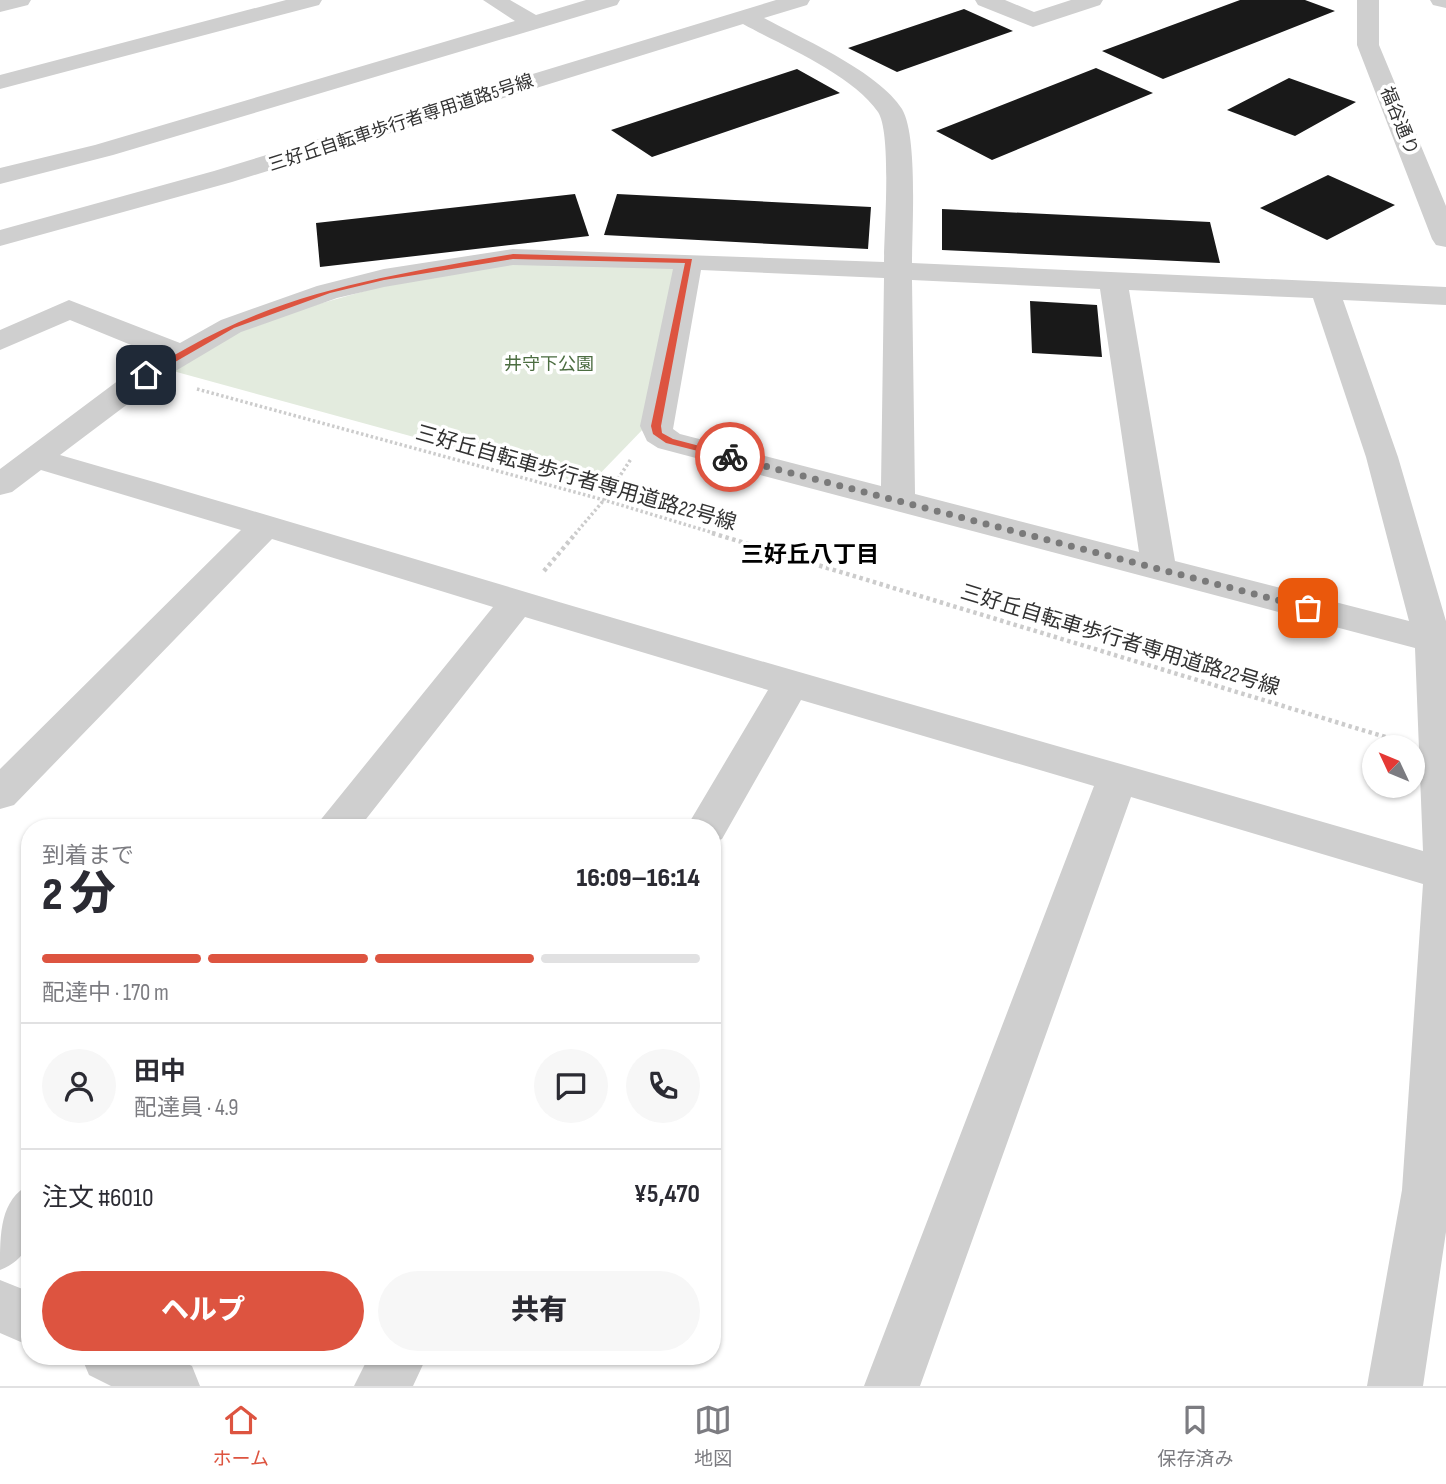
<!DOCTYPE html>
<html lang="ja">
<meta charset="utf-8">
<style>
:root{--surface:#fff;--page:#f7f7f7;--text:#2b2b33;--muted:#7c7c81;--line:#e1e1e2;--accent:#dd5440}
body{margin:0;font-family:"Sofia Sans Condensed","Noto Sans JP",sans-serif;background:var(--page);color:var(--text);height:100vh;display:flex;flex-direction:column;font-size:26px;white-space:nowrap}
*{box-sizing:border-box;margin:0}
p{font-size:23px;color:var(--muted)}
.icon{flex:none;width:38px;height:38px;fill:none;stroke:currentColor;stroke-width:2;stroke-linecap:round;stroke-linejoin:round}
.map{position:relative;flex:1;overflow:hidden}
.panel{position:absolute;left:21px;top:819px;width:700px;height:546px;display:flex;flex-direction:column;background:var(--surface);border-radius:28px;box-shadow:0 2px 5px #0004}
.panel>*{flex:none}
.needle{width:46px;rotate:314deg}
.tools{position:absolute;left:1362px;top:735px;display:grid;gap:14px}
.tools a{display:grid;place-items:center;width:63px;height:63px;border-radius:50%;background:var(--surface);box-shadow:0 2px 5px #0004;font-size:35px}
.pin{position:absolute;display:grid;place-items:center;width:60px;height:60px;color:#fff;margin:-30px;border-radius:14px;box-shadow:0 4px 10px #0006}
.courier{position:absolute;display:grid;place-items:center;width:70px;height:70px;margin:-35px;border:5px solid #dd5440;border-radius:50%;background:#fff;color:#222;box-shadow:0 2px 9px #0007}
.summary em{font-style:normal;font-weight:800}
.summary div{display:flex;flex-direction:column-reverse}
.summary{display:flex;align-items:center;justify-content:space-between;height:119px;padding:0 21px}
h1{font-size:46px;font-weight:800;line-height:52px}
.bar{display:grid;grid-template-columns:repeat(4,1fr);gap:10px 7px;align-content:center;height:84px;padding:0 21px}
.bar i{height:9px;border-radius:5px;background:var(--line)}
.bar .selected{background:var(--accent)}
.bar p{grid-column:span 4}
.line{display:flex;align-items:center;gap:18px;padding:0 21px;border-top:2px solid var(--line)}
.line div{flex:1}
.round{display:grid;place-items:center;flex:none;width:74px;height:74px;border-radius:37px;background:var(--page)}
.cta{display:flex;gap:14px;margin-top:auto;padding:14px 21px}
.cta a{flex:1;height:80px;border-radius:42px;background:var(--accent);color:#fff;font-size:28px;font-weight:800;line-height:80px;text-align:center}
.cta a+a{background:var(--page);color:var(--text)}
.menu{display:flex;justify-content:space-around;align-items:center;height:98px;border-top:2px solid var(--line);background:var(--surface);font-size:19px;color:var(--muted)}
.menu a{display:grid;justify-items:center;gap:4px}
.menu .selected{color:var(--accent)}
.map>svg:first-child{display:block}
.green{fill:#e3ebde}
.building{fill:#191919}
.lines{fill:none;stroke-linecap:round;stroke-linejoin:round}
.path-far1{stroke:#ccc;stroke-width:3.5;stroke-dasharray:2.5 2.5;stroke-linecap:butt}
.path{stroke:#ccc;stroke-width:4.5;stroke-dasharray:3.5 3.5;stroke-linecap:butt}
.minor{fill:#cfcfcf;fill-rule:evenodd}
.route{fill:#dd5440}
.done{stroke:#7a7a7a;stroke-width:7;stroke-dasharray:0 12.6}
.labels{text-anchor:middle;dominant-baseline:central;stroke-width:7;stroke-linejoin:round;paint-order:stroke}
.far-street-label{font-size:18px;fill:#323232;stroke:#fff}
.far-park-label{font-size:18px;fill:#4c6d41;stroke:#fff}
.street-label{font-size:21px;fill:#323232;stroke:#fff}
.neighbourhood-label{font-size:23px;font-weight:bold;fill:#000;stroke:#fff}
</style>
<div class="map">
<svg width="1446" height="1386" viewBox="0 0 1446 1386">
<rect width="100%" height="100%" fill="#fff"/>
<path class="green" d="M677,257l-30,168 -58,60 -416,-114 56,-36 79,-28 107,-30 89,-17z"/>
<path class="building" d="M1240,0h65l30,11 -172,68 -61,-28z
M964,9l49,22 -116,41 -49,-24z
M1096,68l57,25 -161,67 -56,-29z
M797,69l43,24 -188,64 -41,-27z
M1289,78l67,24 -61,34 -68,-26z
M1328,175l67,30 -68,35 -67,-32z
M575,194l14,42 -269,31 -4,-44z
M617,194l254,13 -3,42 -264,-14z
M942,209l268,13 10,41 -278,-13z
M1030,301l67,4 5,52 -70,-4z"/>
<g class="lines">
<path class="path-far1" d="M197,389l407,111 113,34
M575,534l29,-34 27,-41"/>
<path class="path" d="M712,533l680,206
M544,571l32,-38"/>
<path class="minor" d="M0,0h31l-3,5 -28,7z
M286,0h36l-3,5 -319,84v-14z
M483,0h27l26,15 50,-15h34l-3,5 -504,150 -113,29v-16l95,-23 420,-124z
M776,0h34l-3,5 -43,13c39,21 115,54 138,91 16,27 10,119 10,154l534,24v18l-103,-5 55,157 48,164v611l-23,154h-56l35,-196 21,-306 -292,-87 -211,589h-56l230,-600 -293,-86 -79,139 -10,3v-14h-26l82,-138 -243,-73 -166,211h-45l179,-221 -221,-68 -258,266 -14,4v-40l241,-239 -200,-60 -29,22 -12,3v-26l135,-101 23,-12 -88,-36 -70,30v-20l69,-30 111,43 41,-23 96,-34 67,-17 129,-20 371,13c0,-30 8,-129 -6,-150 -26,-38 -95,-66 -135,-88l-511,158 -232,64v-16l214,-59zM513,265l160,4 -33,157 7,15 11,7 757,200 8,203c-236,-69 -470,-134 -707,-203 -220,-64 -435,-130 -656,-193l97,-73 84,-50 96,-34 47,-11zM701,270l183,8 -3,208 -201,-52 -7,-5zM912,280l188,9 39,263 -224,-58zM1129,290l184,8 53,159 43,164 -234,-60z
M975,0h30l29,12 37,-12h32l-3,5 -67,22 -55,-22z
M1357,0h22v45l67,161v41l-10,-2 -4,-6 -75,-194z
M1430,0h16v8l-13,-3z
M30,1184c0,38 11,69 -30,86 0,-38 0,-70 30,-86z
M0,1280l30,12v54l-30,-13z
M81,1356h89l22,10 8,20h-89l-22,-11z
M369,1356h58l-14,30h-59z"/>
</g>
<path class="route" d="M513,254l179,5 -31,167 1,7 11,6 61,16v5l-68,-17 -13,-9 -2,-8 34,-163 -172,-4 -129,21 -54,13 -96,35 -85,49 -7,-2c12,-11 30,-18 45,-27 101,-58 213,-75 326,-94z"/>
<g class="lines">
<path class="done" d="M730,457l578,151"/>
</g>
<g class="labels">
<g class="far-street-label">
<text transform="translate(1399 121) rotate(68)">福谷通り</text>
<text transform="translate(401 123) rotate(-18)">三好丘自転車歩行者専用道路5号線</text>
</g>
<g class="far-park-label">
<text x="549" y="364">井守下公園</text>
</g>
<g class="street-label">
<text transform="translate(576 478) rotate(16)">三好丘自転車歩行者専用道路22号線</text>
<text transform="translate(1120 640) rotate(17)">三好丘自転車歩行者専用道路22号線</text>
</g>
<g class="neighbourhood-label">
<text x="810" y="555">三好丘八丁目</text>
</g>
</g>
</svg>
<div class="tools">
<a><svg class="needle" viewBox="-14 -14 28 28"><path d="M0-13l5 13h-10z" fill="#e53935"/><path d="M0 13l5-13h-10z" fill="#7c7c81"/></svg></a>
</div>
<div class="pin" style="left:1308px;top:608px;background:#ea580c"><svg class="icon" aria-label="bag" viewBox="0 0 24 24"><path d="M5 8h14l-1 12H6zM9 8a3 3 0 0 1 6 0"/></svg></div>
<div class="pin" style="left:146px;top:375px;background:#1f2937"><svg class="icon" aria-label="home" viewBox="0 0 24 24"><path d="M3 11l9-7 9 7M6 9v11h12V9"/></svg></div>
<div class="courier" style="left:730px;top:457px"><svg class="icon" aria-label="bike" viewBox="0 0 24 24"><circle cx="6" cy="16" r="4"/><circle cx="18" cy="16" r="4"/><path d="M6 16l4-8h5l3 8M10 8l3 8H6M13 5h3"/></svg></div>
<section class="panel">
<div class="summary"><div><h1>2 分</h1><p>到着まで</p></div><em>16:09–16:14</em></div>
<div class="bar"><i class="selected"></i><i class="selected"></i><i class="selected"></i><i></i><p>配達中 · 170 m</p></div>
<div class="line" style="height:126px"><a class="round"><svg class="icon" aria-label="person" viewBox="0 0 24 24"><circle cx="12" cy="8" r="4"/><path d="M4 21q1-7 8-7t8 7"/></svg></a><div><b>田中</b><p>配達員 · 4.9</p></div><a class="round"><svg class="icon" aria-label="chat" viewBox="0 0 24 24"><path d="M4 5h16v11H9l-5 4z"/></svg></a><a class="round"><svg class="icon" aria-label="phone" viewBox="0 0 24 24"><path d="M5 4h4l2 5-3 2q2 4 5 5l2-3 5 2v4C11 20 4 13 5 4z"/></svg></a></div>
<div class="line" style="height:91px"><div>注文 #6010</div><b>¥5,470</b></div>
<div class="cta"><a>ヘルプ</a><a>共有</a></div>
</section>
</div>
<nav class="menu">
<a class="selected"><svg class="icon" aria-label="home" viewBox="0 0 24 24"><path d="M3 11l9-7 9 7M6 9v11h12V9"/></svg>ホーム</a>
<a><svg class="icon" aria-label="map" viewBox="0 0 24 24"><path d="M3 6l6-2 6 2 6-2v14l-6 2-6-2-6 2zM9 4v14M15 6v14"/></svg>地図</a>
<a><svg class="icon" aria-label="saved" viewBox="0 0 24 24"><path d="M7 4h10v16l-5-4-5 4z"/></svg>保存済み</a>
</nav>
